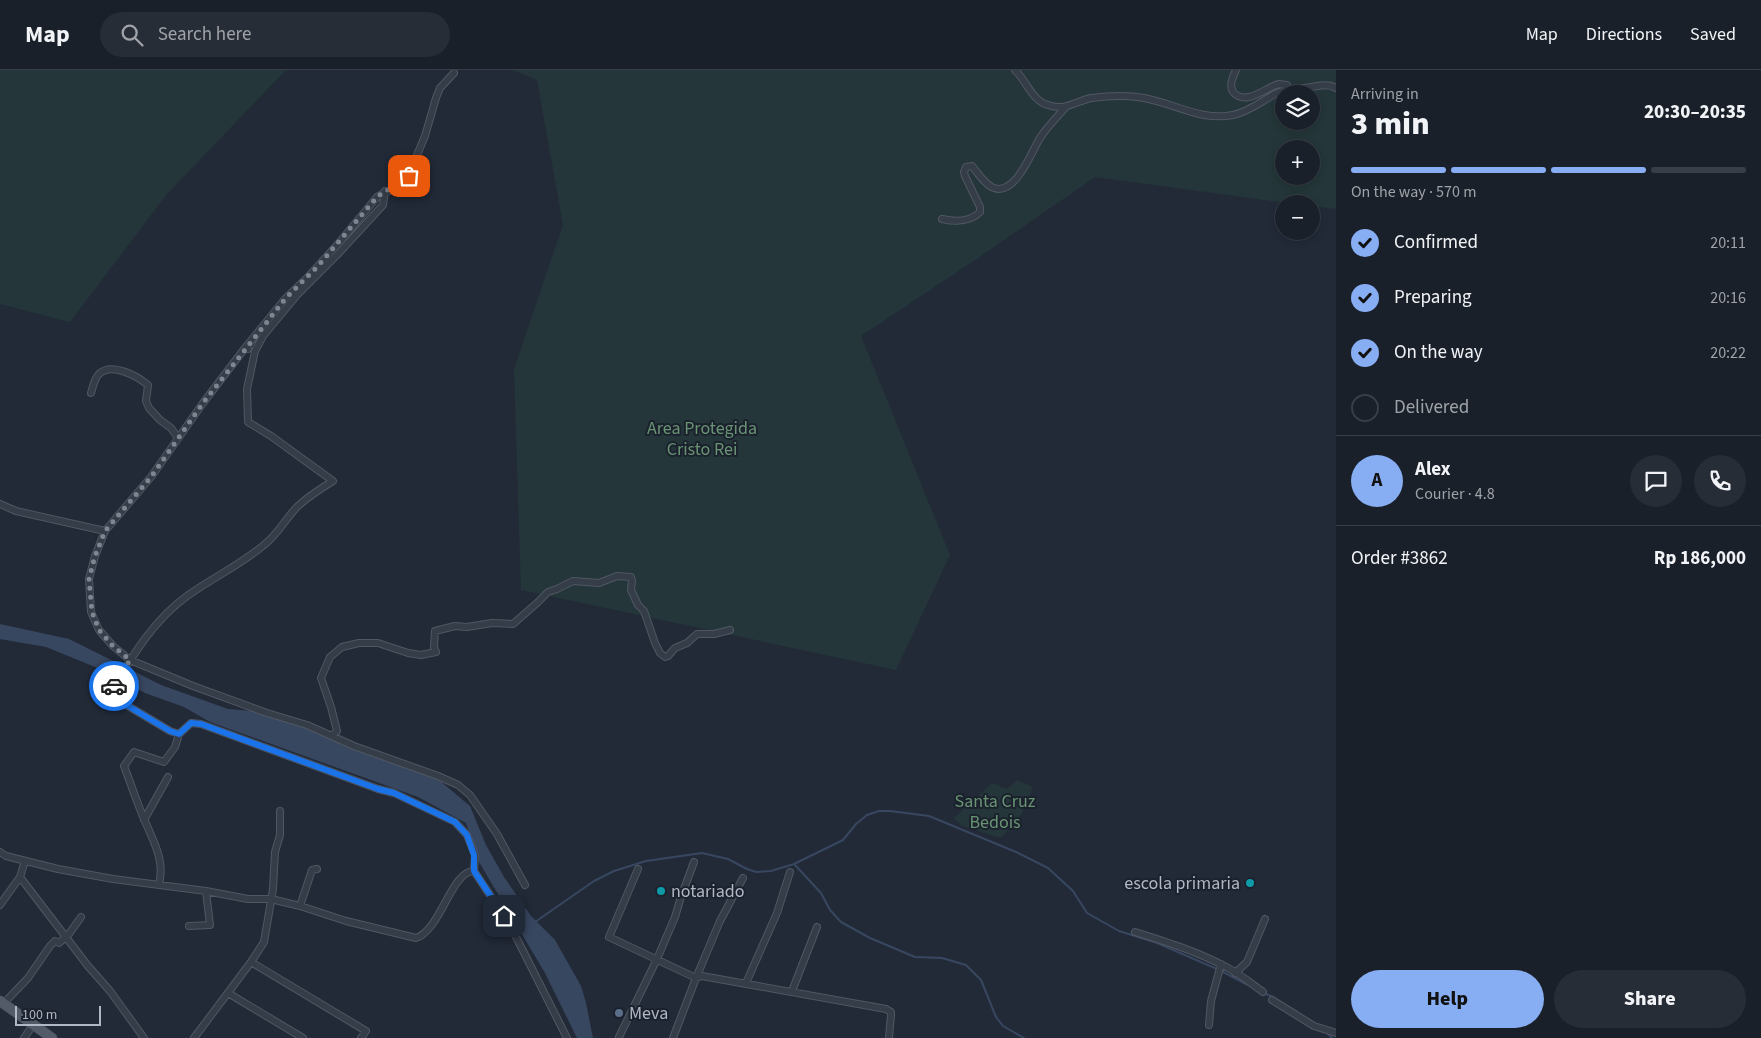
<!DOCTYPE html>
<meta charset="utf-8">
<style>
:root{--surface:#1a202a;--page:#272d36;--text:#f1f3f6;--muted:#9fa3a8;--line:#383e47;--accent:#87adf2}
body{margin:0;font-family:"Source Sans 3",sans-serif;background:var(--page);color:var(--text);height:100vh;display:flex;flex-direction:column;font-size:19px;white-space:nowrap}
*{box-sizing:border-box;margin:0}
p{font-size:16px;color:var(--muted)}
.icon{flex:none;width:28px;height:28px;fill:none;stroke:currentColor;stroke-width:2;stroke-linecap:round;stroke-linejoin:round}
.map{position:relative;flex:1;overflow:hidden}
.panel{display:flex;flex-direction:column;background:var(--surface);width:425px}
.panel>*{flex:none}
.buttons{position:absolute;left:1275px;top:15px;display:grid;gap:10px}
.buttons a{display:grid;place-items:center;width:45px;height:45px;border-radius:50%;background:var(--surface);box-shadow:0 2px 8px #0003,0 0 0 1px var(--line);font-size:25px}
.scale{position:absolute;left:15px;bottom:12px;width:86px;box-sizing:border-box;padding-left:5px;border:2px solid #b0b7c5;border-top:0;font-size:14px;line-height:18px;white-space:nowrap;color:#b0b7c5;-webkit-text-stroke:4px #1b222d;paint-order:stroke}
.pin{position:absolute;display:grid;place-items:center;width:42px;height:42px;color:#fff;margin:-21px;border-radius:10px;box-shadow:0 2px 8px #0006}
.courier{position:absolute;display:grid;place-items:center;width:50px;height:50px;margin:-25px;border:4px solid #1a73e8;border-radius:50%;background:#fff;color:#222;box-shadow:0 1px 6px #0007}
.summary em{font-style:normal;font-weight:800}
.summary div{display:flex;flex-direction:column-reverse}
.summary{display:flex;align-items:center;justify-content:space-between;height:85px;padding:0 15px}
h1{font-size:32px;font-weight:800;line-height:38px}
.bar{display:grid;grid-template-columns:repeat(4,1fr);gap:8px 5px;align-content:center;height:60px;padding:0 15px}
.bar i{height:6px;border-radius:4px;background:var(--line)}
.bar .current{background:var(--accent)}
.bar p{grid-column:span 4}
.line{display:flex;align-items:center;gap:12px;padding:0 15px;border-top:1px solid var(--line)}
.line div{flex:1}
.round{display:grid;place-items:center;flex:none;width:52px;height:52px;border-radius:26px;background:var(--page)}
ol{padding:0 15px;list-style:none}
li{display:flex;align-items:center;gap:15px;height:55px}
li p{margin-inline-start:auto}
li .icon{padding:5px;border-radius:50%;background:var(--accent);color:#111;stroke-width:4}
li:last-child{color:var(--muted)}
li i{width:28px;height:28px;border:2px solid var(--line);border-radius:50%}
.primary-button{display:flex;gap:10px;margin-top:auto;padding:10px 15px}
.primary-button a{flex:1;height:58px;border-radius:30px;background:var(--accent);color:#111;font-size:20px;font-weight:800;line-height:58px;text-align:center}
.primary-button a+a{background:var(--page);color:var(--text)}
header{display:flex;align-items:center;gap:30px;box-sizing:border-box;height:70px;padding:0 25px;background:var(--surface);border-bottom:1px solid var(--line)}
header strong{font-size:24px}
nav{display:flex;gap:28px;margin-inline-start:auto;font-size:18px}
.search{width:350px;height:45px;background:var(--page);display:flex;align-items:center;gap:12px;box-sizing:border-box;padding:0 18px;border-radius:28px;color:var(--muted);font-size:19px}
main{display:flex;flex:1;min-height:0}
.map>svg:first-child{display:block}
.green{fill:#243639;fill-rule:evenodd}
.water{fill:#384760}
.lines{fill:none;stroke-linecap:round;stroke-linejoin:round}
.stream{stroke:#384760;stroke-width:2}
.street-casing{stroke:#505763;stroke-width:8}
.primary-casing{stroke:#3f4652;stroke-width:11}
.street{stroke:#353d48;stroke-width:6}
.primary{stroke:#535b68;stroke-width:10}
.done{stroke:#7e8694;stroke-width:5;stroke-dasharray:0 9}
.route{stroke:#1a73e8;stroke-width:6}
.culture-dot{fill:#0f9aa8;stroke:#1b222d;stroke-width:2}
.service-dot{fill:#5c6f8a;stroke:#1b222d;stroke-width:2}
.labels{text-anchor:middle;dominant-baseline:central;stroke-width:4;stroke-linejoin:round;paint-order:stroke}
.park-label{font-size:18px;fill:#699474;stroke:#1b222d}
.poi-label{font-size:18px;fill:#b0b7c5;stroke:#1b222d;text-anchor:start}
</style>
<header>
<strong>Map</strong>
<div class="search"><svg class="icon" aria-label="search" viewBox="0 0 24 24"><circle cx="10" cy="10" r="6"/><path d="M15 15l6 6"/></svg>Search here</div>
<nav><a>Map</a><a>Directions</a><a>Saved</a></nav>
</header>
<main>
<div class="map">
<svg width="1336" height="968" viewBox="0 0 1336 968">
<rect width="100%" height="100%" fill="#222a38"/>
<path class="green" d="M0,0h286l-119,124 -97,128 -70,-18z
M513,0h823v139l-25,-3v-2h-16l-200,-27 -117,81 -117,78 89,219 -54,115 -375,-80 -7,-221 49,-144 -26,-145zM1284,24h27v27h-27zM1284,79h27v27h-27z
M1017,710l16,7 -12,28 -20,23 -39,-12 -8,-8 38,-35 15,6z"/>
<path class="water" d="M0,554l69,15 92,46 67,24 25,2 34,9 74,32 47,16 31,12 31,26 16,39 18,32 27,39 24,24 26,46 5,17 7,35h-16l-32,-65 -66,-111 -13,-39 -48,-26 -208,-75 -26,-15 -39,-14 -45,-24 -54,-22 -46,-8z"/>
<g class="lines">
<path class="stream" d="M795,795l26,28 9,17 11,12 29,16 45,19 27,1 24,7 15,15 15,37 7,9 21,12
M535,852l59,-41 20,-10 32,-10 56,-8 26,6 19,10 9,3 15,-1 23,-7 49,-24 13,-16 11,-9 12,-4h11l39,5 87,36 32,16 25,23 14,22 32,18 38,12 60,26
M1221,901l29,15
M1264,923l9,4
M1277,930l19,11
M1327,963l5,5"/>
<g class="street-casing">
<path id="street" d="M1015,0c11,10 17,31 33,35 18,6 26,-3 43,-7 15,-2 31,-3 46,-1 32,3 62,25 96,18 16,-3 30,-15 44,-22 11,-4 22,-4 34,-6 8,-1 17,-4 25,1
M1236,0c-3,7 -8,16 -2,23 13,13 32,-6 45,-9 3,0 5,1 8,1l2,5
M942,149c13,3 28,3 38,-7v-5l-15,-31 -1,-4 2,-5 6,-1c6,7 13,19 22,22 22,8 38,-38 46,-50 7,-11 16,-20 25,-30
M245,278l40,-49 23,-22 30,-33 39,-47c9,-7 23,-8 29,-16l19,-45 11,-38 4,-10 14,-15
M91,323c2,-6 3,-14 8,-19 13,-12 38,2 49,11l-2,16 3,7 11,12 11,8 7,10
M0,434l16,7 89,20 -10,25 -6,23 2,33 8,18 14,16 17,14 63,26 74,27 40,12 47,21 84,30 20,9 12,10 27,39 28,51
M105,461l46,-54 52,-74 42,-55 3,1
M179,664l-9,-3 -52,-31 -6,-6 2,-7c20,-34 41,-68 73,-91 25,-18 53,-31 77,-51 13,-10 21,-25 32,-37 11,-11 24,-19 37,-27l-62,-45 -23,-14 -1,-33 8,-38 8,-15 34,-41 40,-40 46,-50 2,-14
M332,666l5,-5 -6,-24 -10,-29 9,-21 12,-10 17,-4h19l30,10 13,2 15,-3 -2,-5 1,-16 20,-5 12,1 25,-4 21,1 24,-21 11,-11 9,-3 16,-8 26,2 18,-7 14,1 1,4 -1,9 7,15 6,6 11,32 5,10 5,4 3,-1 7,-8 12,-5 10,-9h17l16,-4
M144,750l24,-43
M0,782l6,4 52,13 55,10 93,12 42,8h23l29,7 46,15 70,17c25,-8 35,-67 58,-67
M638,799l-29,68 87,41 24,-57 23,-43
M20,807l68,89 22,25 34,47
M159,815c6,-25 -5,-42 -14,-64 -8,-18 -14,-37 -21,-55l10,-14 30,10 11,-15 4,-13 12,-11 10,1 177,65 16,4 61,29 12,13 8,20 -1,16 37,56 56,111
M0,835l20,-28 5,-16
M300,836l12,-36 5,-1
M189,856l21,-1 -4,-34
M1135,862c32,10 64,20 93,36 12,6 24,16 35,24
M251,892l115,69 -5,7
M1235,903l12,-11 18,-43
M746,913l31,-70 13,-41
M792,921l25,-64
M228,923l75,45
M1272,930l42,26 22,7
M4,933l24,-25 22,-32 5,-5 4,2 10,-9 12,-17
M1209,955l2,-24 10,-37
M619,967l38,-78 18,-42 6,-20 13,-35
M24,968l9,-13
M194,968l57,-76 13,-20 9,-53 2,-37 5,-17v-24
M673,968l23,-60 6,-2 184,33 5,3v3l-2,23"/>
</g>
<g class="primary-casing">
<path id="primary" d="M0,931l52,37"/>
</g>
<use href="#street" class="street"/>
<use href="#primary" class="primary"/>
</g>
<g class="lines">
<path class="done" d="M114,616l16,-26 -17,-14 -14,-16 -7,-18 -3,-33 6,-23 10,-25 46,-54 52,-74 82,-104 33,-33 59,-69 8,-6 18,-6 6,-9"/>
<path class="route" d="M114,616l-2,8 6,6 52,31 9,3 12,-11 10,1 177,65 16,4 61,29 12,13 7,20v16l30,45"/>
</g>
<g class="culture-dot">
<circle cx="1250" cy="813" r="5"/>
<circle cx="661" cy="821" r="5"/>
</g>
<circle class="service-dot" cx="619" cy="943" r="5"/>
<g class="labels">
<g class="park-label">
<text x="702" y="358">Area Protegida<tspan x="702" dy="21">Cristo Rei</tspan></text>
<text x="995" y="731">Santa Cruz<tspan x="995" dy="21">Bedois</tspan></text>
</g>
<g class="poi-label">
<text x="1240" y="813" text-anchor="end">escola primaria</text>
<text x="671" y="821">notariado</text>
<text x="629" y="943">Meva</text>
</g>
</g>
</svg>
<div class="buttons">
<a><svg class="icon" aria-label="layers" viewBox="0 0 24 24"><path d="M12 4l9 5-9 5-9-5zM3 14l9 5 9-5"/></svg></a>
<a>+</a>
<a>−</a>
</div>
<div class="scale">100 m</div>
<div class="pin" style="left:409px;top:106px;background:#ea580c"><svg class="icon" aria-label="bag" viewBox="0 0 24 24"><path d="M5 8h14l-1 12H6zM9 8a3 3 0 0 1 6 0"/></svg></div>
<div class="pin" style="left:504px;top:846px;background:#1f2937"><svg class="icon" aria-label="home" viewBox="0 0 24 24"><path d="M3 11l9-7 9 7M6 9v11h12V9"/></svg></div>
<div class="courier" style="left:114px;top:616px"><svg class="icon" aria-label="car" viewBox="0 0 24 24"><path d="M5 17H2v-5l4-1 3-4h7l3 4 3 1v5h-3M9 17h6M6 11h13"/><circle cx="7" cy="17" r="2"/><circle cx="17" cy="17" r="2"/></svg></div>
</div>
<section class="panel">
<div class="summary"><div><h1>3 min</h1><p>Arriving in</p></div><em>20:30–20:35</em></div>
<div class="bar"><i class="current"></i><i class="current"></i><i class="current"></i><i></i><p>On the way · 570 m</p></div>
<ol>
<li><svg class="icon" aria-label="check" viewBox="0 0 24 24"><path d="M5 12l5 5 9-10"/></svg>Confirmed<p>20:11</p></li>
<li><svg class="icon" aria-label="check" viewBox="0 0 24 24"><path d="M5 12l5 5 9-10"/></svg>Preparing<p>20:16</p></li>
<li><svg class="icon" aria-label="check" viewBox="0 0 24 24"><path d="M5 12l5 5 9-10"/></svg>On the way<p>20:22</p></li>
<li><i></i>Delivered</li>
</ol>
<div class="line" style="height:90px"><b class="round" style="background:var(--accent);color:#111">A</b><div><b>Alex</b><p>Courier · 4.8</p></div><a class="round"><svg class="icon" aria-label="chat" viewBox="0 0 24 24"><path d="M4 5h16v11H9l-5 4z"/></svg></a><a class="round"><svg class="icon" aria-label="phone" viewBox="0 0 24 24"><path d="M5 4h4l2 5-3 2q2 4 5 5l2-3 5 2v4C11 20 4 13 5 4z"/></svg></a></div>
<div class="line" style="height:65px"><div>Order #3862</div><b>Rp 186,000</b></div>
<div class="primary-button"><a>Help</a><a>Share</a></div>
</section>
</main>
